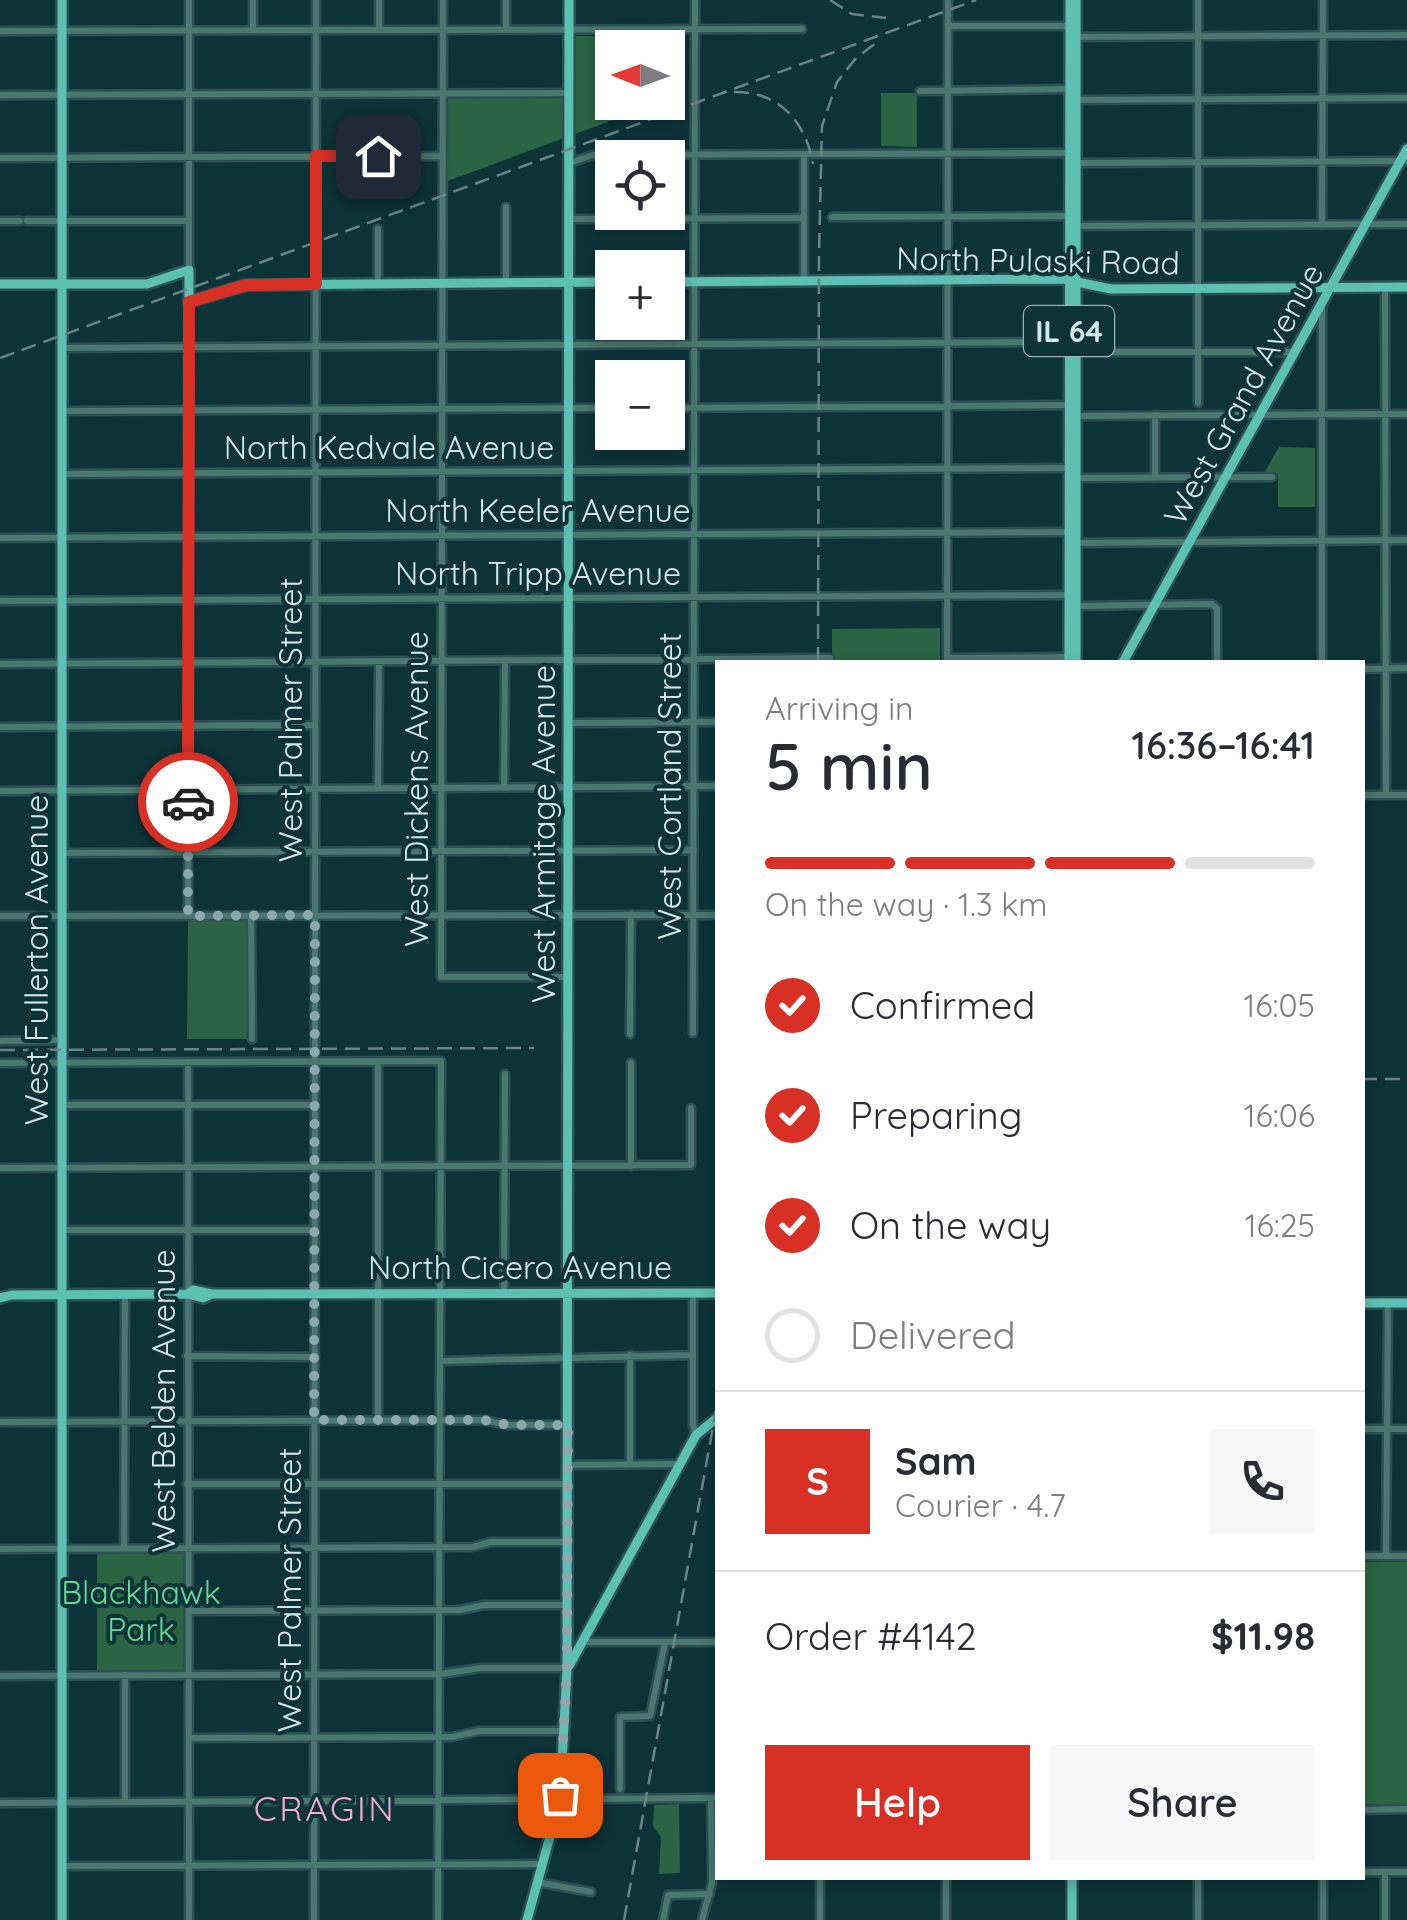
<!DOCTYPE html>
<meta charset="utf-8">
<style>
:root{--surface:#fff;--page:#f7f7f7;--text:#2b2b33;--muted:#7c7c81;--line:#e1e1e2;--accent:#d93025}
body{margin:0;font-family:Quicksand,sans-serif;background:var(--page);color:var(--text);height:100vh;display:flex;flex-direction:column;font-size:38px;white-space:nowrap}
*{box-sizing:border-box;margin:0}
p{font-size:32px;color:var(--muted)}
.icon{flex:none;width:55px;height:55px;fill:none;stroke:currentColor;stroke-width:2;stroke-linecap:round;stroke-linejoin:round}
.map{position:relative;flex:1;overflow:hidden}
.side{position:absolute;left:715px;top:660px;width:650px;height:1220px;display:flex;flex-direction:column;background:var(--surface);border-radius:0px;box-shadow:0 5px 15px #0003}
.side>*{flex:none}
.needle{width:65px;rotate:271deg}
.fabs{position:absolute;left:595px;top:30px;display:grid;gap:20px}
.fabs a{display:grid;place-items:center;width:90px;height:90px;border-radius:0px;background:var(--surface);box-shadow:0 5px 15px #0003;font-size:50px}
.pin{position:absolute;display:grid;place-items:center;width:85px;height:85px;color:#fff;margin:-42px;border-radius:20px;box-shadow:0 5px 15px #0006}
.courier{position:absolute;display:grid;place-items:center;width:100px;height:100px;margin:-50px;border:8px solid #d93025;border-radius:50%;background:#fff;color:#222;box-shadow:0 2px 12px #0007}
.headline em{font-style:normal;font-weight:600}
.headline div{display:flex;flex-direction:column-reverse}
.headline{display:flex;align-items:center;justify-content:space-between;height:170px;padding:0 50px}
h1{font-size:65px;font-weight:600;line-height:75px}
.bar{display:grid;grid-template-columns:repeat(4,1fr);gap:15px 10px;align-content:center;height:120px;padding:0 50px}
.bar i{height:12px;border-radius:8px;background:var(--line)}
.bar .active{background:var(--accent)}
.bar p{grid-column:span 4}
.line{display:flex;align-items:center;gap:25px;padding:0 50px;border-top:2px solid var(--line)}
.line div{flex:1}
.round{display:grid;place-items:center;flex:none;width:105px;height:105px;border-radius:0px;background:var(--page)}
ol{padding:0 50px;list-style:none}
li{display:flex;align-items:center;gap:30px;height:110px}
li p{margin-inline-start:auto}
li .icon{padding:10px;border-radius:50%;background:var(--accent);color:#fff;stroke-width:4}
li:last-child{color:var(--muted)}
li i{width:55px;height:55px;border:5px solid var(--line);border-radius:50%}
.primary-button{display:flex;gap:20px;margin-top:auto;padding:20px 50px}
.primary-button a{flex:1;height:115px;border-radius:0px;background:var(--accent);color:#fff;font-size:40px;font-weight:600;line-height:115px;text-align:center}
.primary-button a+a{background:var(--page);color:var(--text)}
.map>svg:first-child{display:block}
.green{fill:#2a6442}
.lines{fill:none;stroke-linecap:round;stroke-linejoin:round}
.minor-casing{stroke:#2c5054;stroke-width:11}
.major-casing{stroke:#2c5054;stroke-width:14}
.minor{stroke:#4a776f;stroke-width:6}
.major{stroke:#5cc1b2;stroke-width:9}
.rail{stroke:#678589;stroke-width:2.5;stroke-dasharray:15 8;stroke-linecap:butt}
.done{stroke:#8da8ac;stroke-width:10;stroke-dasharray:0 18}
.route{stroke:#d93025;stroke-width:12}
.labels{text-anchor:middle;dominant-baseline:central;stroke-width:8;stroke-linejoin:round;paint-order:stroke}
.shield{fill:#0c3338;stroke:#97b1b5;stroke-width:2.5}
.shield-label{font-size:30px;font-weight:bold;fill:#d3e7ea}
.street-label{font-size:32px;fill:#d3e7ea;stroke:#0c3338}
.park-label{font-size:32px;fill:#64d996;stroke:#0c3338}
.neighbourhood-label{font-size:35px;letter-spacing:2.5px;fill:#f1a9d4;stroke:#0c3338}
</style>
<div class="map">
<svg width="1407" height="1920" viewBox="0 0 1407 1920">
<rect width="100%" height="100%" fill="#0c3338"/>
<path class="green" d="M576,36h39l-3,66 46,2 -83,30z
M881,93h36v54l-36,-1z
M446,96l117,-1 1,43 -119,44z
M1279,447l36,1v59h-37v-33l-14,-1z
M940,628v34h-108v-33z
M188,918l60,1 -1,120h-60z
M97,1551h88l-1,119h-87z
M1362,1562h45v242h-44z
M679,1804l1,69 -21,1 2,-37 -8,-11 1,-21z"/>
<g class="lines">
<g class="minor-casing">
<path id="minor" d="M443,0l-2,977h127
M948,26h121
M506,29v-29
M253,30v-30
M379,30v-30
M0,31l802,-2
M1073,37l334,-2
M920,91l150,-2
M0,95l569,-2
M1076,100l331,-2
M0,158l442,-2
M569,163l24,-8 477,-2
M1076,163l331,-2
M378,188l1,-32
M832,217l238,-1
M569,219l235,-1
M0,221h20
M27,221h162
M1322,225l1,-225
M1076,226l331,-2
M378,229v55
M189,270v-270
M804,281v-127
M506,283v-76
M1385,287l1,508
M1322,305v357
M62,348l1009,-6
M1076,352h218
M1198,403v-403
M668,408l402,-3
M62,411l550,-3
M1075,416l332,-2
M62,474l1008,-6
M1073,478l199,-1
M1155,478v-63
M0,538l1069,-6
M1073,543l334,-3
M0,601l1070,-6
M1075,606l137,-2 5,5v53
M947,658l124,-1
M947,662l1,-662
M0,664l830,-6
M1362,669l45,-1
M569,723l149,-1
M0,727l315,-2
M378,788l1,-126
M504,788l1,-126
M0,791l718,-5
M1362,795h45
M62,853l632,-3
M251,915l1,124
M0,916l718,-1
M188,916l1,-614
M693,1033l2,-1033
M630,1034l1,-120
M0,1041l61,-1
M188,1062l1,858
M0,1063l441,-2 -3,859
M631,1063v103
M62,1105h253
M0,1168l691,-3v-57
M61,1230h254
M504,1292l1,-218
M693,1292v133l3,9
M630,1355v109
M187,1356l128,1
M441,1361l252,-6
M378,1420v-358
M0,1422l483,-2 25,5h60
M1362,1429h45
M568,1465l111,-1
M187,1484h381
M124,1548l1,-254
M0,1549l473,-2 18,-5h76
M1362,1556h45
M1386,1556l2,-253
M189,1611l271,-1 24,-5h83
M582,1642h136
M0,1676l441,-2 39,-6h87
M189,1738l263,-1 27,-6h85
M620,1789v-72l30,-1 15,-73
M125,1802v-127
M0,1803l718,-5
M1362,1810l45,-1
M62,1866l480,-2
M1362,1872h45
M1385,1872v48
M820,1878v42
M946,1878v42
M537,1882l54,10
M314,1920l2,-1920
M663,1920l5,-25 42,-1
M702,1920l10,-37 -1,-85
M1198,1920v-42
M1323,1920v-42"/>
</g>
<g class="major-casing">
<path id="major" d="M1076,0v662
M668,282l395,-3 48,10 296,-2
M0,284h147l42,-14v32l57,-17 366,-3
M1069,662l1,-662
M1123,662l284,-513
M188,1294l15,4 9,-4 506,-1
M0,1298l12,-3 176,-1 5,-4 19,4
M1362,1303h45
M569,1666l127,-231 22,-18
M62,1920v-1920
M527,1920l33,-120 7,-132 2,-1668
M1072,1920v-42"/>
</g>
<use href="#minor" class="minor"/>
<use href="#major" class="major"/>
<path class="rail" d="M830,0l22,14 34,4
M734,92c45,-1 72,30 79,72
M0,358l976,-358
M818,662l1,-407 3,-129 15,-44 19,-24 20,-15
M0,1050l534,-2
M1362,1079h45
M624,1920l94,-521"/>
</g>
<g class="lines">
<path class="done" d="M188,802v114l127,-1 -1,505h169l25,5h60l-1,243 -7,127"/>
<path class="route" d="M188,802l1,-500 57,-17 70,-1v-128h62"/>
</g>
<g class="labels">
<rect class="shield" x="1024" y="306" width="90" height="50" rx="8"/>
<g class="shield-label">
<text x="1069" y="331">IL 64</text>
</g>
<g class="street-label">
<text transform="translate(1038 260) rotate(1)">North Pulaski Road</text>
<text transform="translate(1243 394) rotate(-61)">West Grand Avenue</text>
<text x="389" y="447">North Kedvale Avenue</text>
<text x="538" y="510">North Keeler Avenue</text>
<text x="538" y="573">North Tripp Avenue</text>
<text transform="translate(290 720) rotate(-90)">West Palmer Street</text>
<text transform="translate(669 786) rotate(-90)">West Cortland Street</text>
<text transform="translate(416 789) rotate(-90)">West Dickens Avenue</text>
<text transform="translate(543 834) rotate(-90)">West Armitage Avenue</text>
<text transform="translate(36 960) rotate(-90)">West Fullerton Avenue</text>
<text x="520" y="1267">North Cicero Avenue</text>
<text transform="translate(163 1401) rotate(-90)">West Belden Avenue</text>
<text transform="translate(289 1590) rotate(-90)">West Palmer Street</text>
</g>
<g class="park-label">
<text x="141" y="1592">Blackhawk<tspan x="141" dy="37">Park</tspan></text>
</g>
<g class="neighbourhood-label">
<text x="325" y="1808">CRAGIN</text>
</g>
</g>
</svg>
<div class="fabs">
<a><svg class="needle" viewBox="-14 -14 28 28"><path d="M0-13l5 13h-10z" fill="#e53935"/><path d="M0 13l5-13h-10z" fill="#7c7c81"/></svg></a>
<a><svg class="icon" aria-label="locate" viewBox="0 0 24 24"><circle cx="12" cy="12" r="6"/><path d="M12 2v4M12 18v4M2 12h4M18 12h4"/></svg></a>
<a>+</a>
<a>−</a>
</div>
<div class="pin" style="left:560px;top:1795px;background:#ea580c"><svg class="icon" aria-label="bag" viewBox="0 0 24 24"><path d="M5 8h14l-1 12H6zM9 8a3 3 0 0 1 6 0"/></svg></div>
<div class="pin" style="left:378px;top:156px;background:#1f2937"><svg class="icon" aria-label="home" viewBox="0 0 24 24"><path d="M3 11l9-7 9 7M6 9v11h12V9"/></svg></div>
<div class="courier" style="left:188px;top:802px"><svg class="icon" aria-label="car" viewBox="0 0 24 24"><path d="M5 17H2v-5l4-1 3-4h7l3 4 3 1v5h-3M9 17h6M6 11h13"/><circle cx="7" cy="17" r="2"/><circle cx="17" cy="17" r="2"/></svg></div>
<section class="side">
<div class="headline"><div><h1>5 min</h1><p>Arriving in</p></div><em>16:36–16:41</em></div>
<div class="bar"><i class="active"></i><i class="active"></i><i class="active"></i><i></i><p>On the way · 1.3 km</p></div>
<ol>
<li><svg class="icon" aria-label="check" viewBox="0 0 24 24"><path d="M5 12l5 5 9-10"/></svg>Confirmed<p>16:05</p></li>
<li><svg class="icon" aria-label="check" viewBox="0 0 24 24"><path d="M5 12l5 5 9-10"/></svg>Preparing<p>16:06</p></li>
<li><svg class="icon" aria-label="check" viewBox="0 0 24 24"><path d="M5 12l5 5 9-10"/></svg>On the way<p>16:25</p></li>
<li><i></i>Delivered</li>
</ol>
<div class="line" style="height:180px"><b class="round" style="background:var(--accent);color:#fff">S</b><div><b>Sam</b><p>Courier · 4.7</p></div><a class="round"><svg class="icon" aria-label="phone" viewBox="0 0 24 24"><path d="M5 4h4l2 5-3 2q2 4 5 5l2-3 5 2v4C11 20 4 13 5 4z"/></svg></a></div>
<div class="line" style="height:130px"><div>Order #4142</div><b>$11.98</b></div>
<div class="primary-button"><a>Help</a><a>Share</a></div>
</section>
</div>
